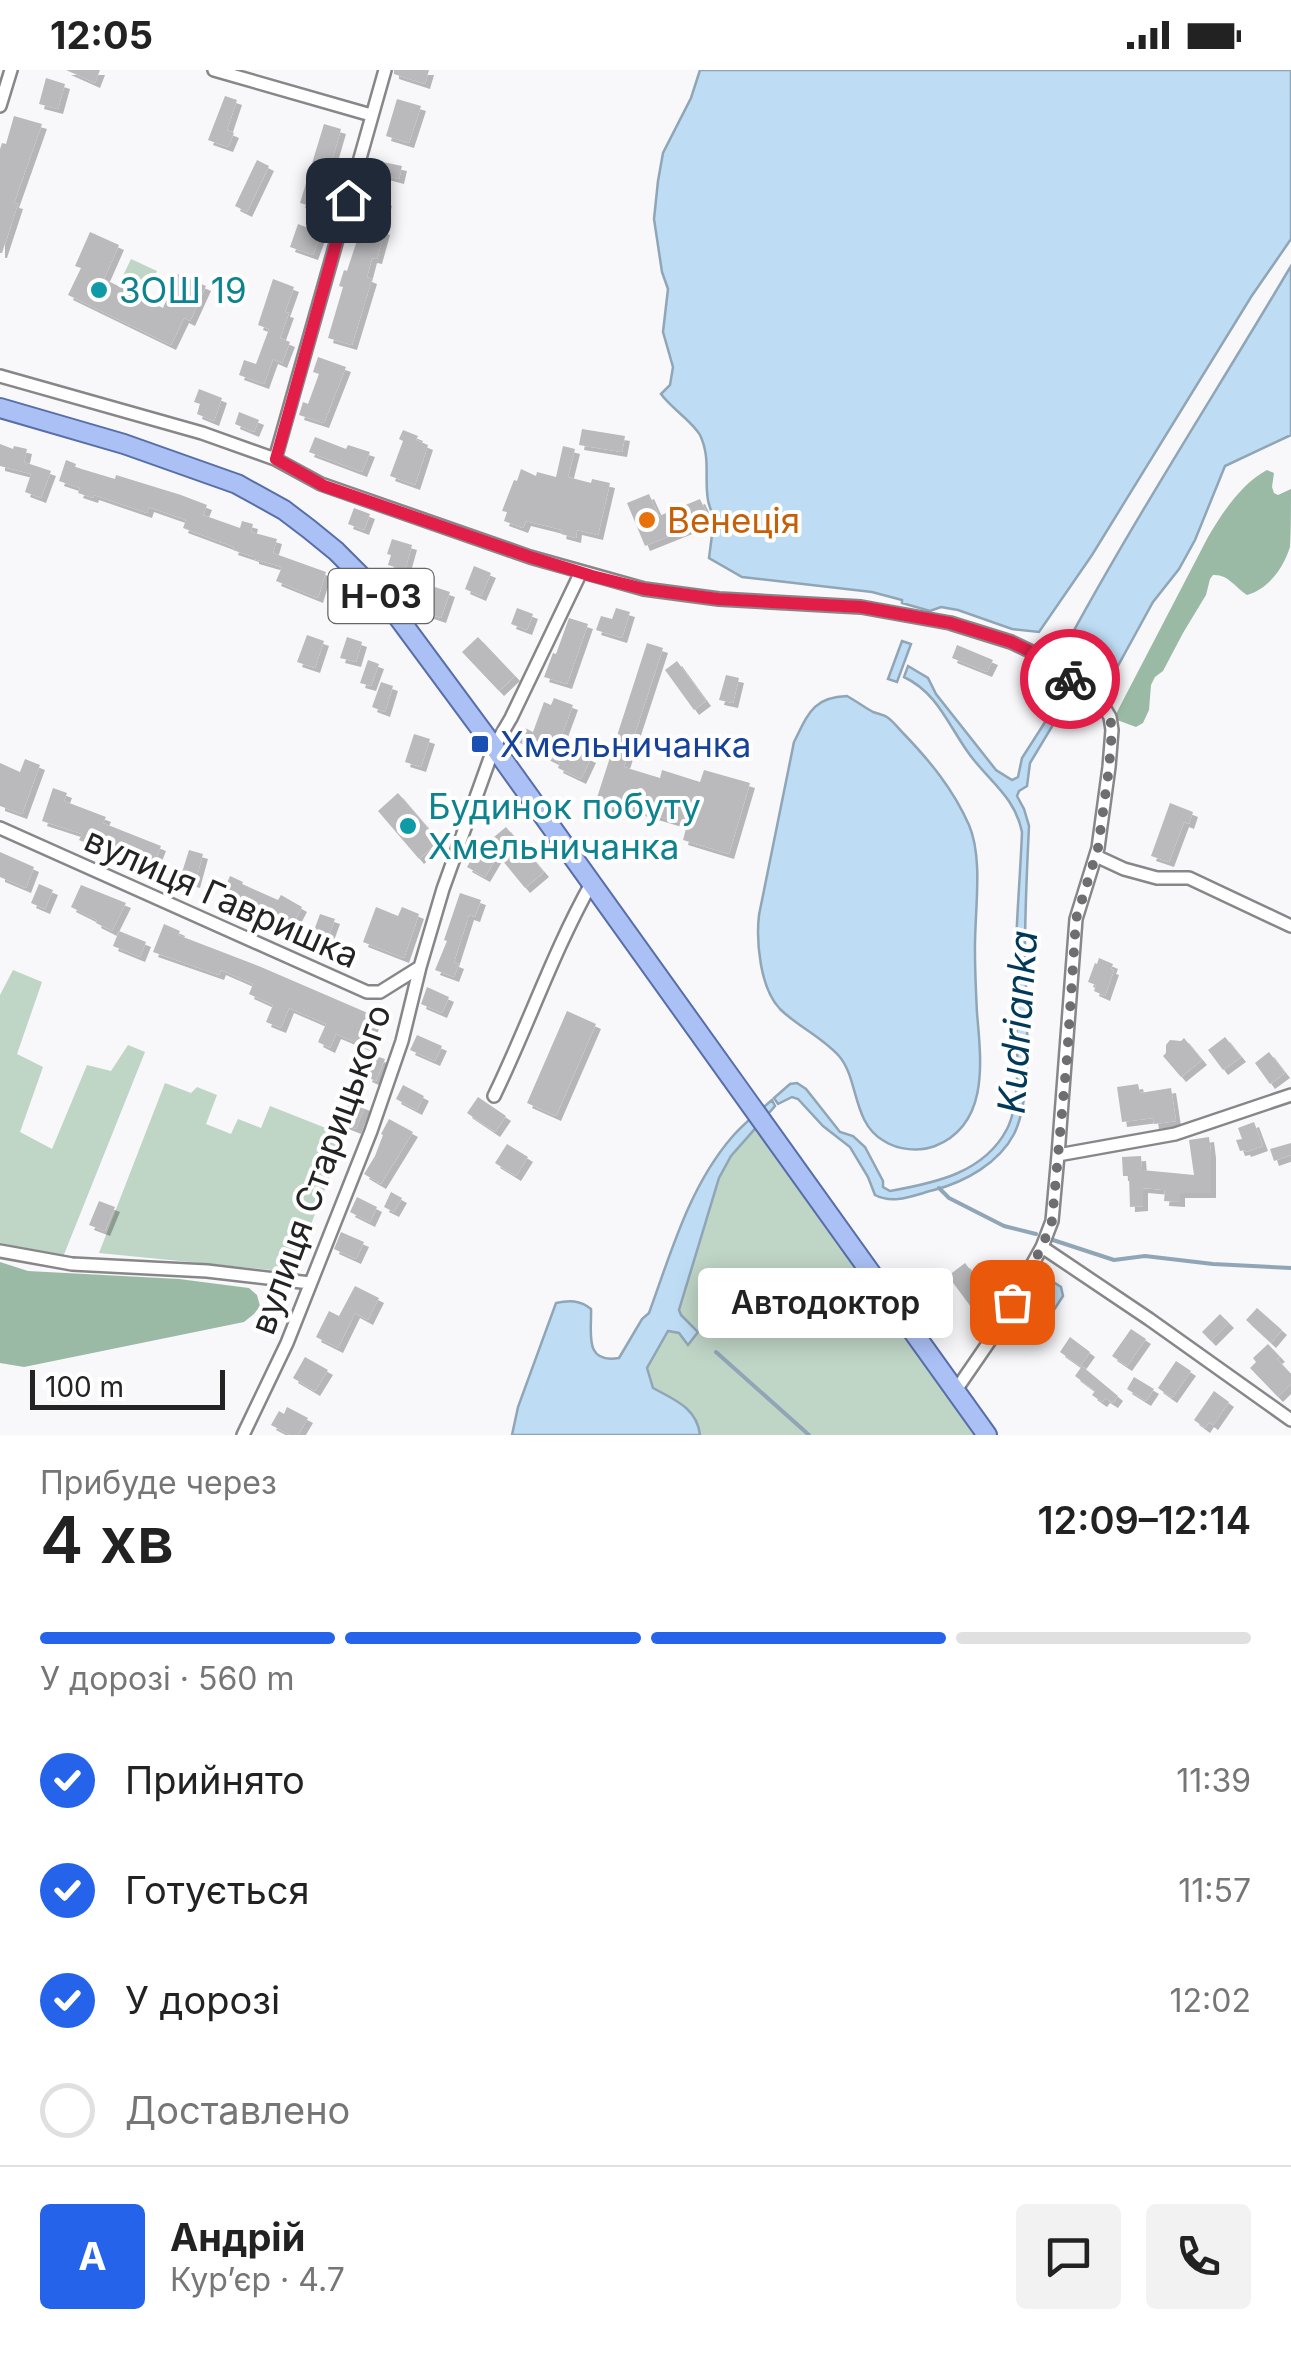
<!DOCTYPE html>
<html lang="uk">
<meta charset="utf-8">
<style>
:root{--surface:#fff;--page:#f2f2f2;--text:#222;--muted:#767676;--line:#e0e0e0;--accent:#2563eb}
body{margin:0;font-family:Inter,sans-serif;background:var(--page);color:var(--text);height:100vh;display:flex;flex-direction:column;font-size:38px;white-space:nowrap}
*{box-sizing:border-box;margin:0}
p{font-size:32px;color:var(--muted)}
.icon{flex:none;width:55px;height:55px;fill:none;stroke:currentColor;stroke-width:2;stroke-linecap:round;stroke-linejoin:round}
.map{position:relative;height:1365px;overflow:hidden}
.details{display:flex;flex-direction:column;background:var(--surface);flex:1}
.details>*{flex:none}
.scale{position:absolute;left:30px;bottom:25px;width:195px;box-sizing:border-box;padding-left:10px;border:5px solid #232324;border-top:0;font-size:28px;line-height:35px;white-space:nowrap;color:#232324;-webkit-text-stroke:8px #fff;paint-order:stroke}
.pin{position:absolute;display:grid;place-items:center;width:85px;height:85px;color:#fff;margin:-42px;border-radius:20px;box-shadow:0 5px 15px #0006}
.courier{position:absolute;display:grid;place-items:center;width:100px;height:100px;margin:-50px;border:8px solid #e11d48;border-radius:50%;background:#fff;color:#222;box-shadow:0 2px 12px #0007}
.bubble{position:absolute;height:70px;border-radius:10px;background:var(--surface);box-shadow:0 5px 25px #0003;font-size:32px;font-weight:600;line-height:70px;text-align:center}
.overview em{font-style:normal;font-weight:600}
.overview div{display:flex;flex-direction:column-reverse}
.overview{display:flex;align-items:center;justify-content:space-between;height:170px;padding:0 40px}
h1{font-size:65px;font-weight:600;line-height:75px}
.bar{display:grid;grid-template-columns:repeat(4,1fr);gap:15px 10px;align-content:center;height:120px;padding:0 40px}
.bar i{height:12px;border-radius:8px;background:var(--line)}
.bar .selected{background:var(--accent)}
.bar p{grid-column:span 4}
.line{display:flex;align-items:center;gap:25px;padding:0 40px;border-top:2px solid var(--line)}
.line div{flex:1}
.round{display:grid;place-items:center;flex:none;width:105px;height:105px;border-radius:10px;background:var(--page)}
ol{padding:0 40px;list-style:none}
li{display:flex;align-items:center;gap:30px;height:110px}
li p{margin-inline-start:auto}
li .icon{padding:10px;border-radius:50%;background:var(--accent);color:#fff;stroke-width:4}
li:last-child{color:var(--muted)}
li i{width:55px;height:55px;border:5px solid var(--line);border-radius:50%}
.status{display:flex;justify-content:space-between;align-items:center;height:70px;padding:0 50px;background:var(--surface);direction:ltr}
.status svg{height:28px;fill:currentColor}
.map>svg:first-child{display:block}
.green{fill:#bfd5c6}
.forest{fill:#9abaa6}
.water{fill:#beddf4;stroke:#90a5b6;stroke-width:2.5}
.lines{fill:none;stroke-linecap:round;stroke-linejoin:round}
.stream{stroke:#90a5b6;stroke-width:4}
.building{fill:#bab9bc;filter:url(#shadow)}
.minor-casing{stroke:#888689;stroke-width:16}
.primary-casing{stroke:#576ea8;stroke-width:22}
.minor{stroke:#fff;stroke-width:11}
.primary{stroke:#abc0f5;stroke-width:18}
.done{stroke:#6e6d6f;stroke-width:10;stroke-dasharray:0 18}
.route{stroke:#e11d48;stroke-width:12}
.culture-dot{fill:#0f9aa8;stroke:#fff;stroke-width:4}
.food-dot{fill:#e8710a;stroke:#fff;stroke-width:4}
.transit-dot{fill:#1a4fb4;stroke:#fff;stroke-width:4}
.labels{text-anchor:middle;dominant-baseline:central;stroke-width:8;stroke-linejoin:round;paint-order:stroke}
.shield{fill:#fff;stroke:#656566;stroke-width:2.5}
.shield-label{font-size:32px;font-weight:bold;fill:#232324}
.culture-label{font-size:35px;fill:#0d838f;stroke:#fff;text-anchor:start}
.food-label{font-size:35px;fill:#c56008;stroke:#fff;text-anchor:start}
.transit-label{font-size:35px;fill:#164399;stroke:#fff;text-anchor:start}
.street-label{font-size:35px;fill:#232324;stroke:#fff}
.water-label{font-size:38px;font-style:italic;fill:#013958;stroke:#fff}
</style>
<div class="status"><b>12:05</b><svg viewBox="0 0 49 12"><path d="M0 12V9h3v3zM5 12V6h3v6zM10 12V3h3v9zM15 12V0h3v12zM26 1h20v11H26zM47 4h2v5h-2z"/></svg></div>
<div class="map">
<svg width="1291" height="1365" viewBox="0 0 1291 1365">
<defs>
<filter id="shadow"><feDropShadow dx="5" dy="5" stdDeviation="0" flood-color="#0004"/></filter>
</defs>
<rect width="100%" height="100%" fill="#f8f7fa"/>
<path class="green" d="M131,189l26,12 -9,21 -27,-12z
M13,900l29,12 -25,72 26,13 -23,65 32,17 35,-84 24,6 17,-26 17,7 -82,205 -63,-14v-248z
M165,1013l26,10 6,-6 20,8 -11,29 25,10 7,-15 23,9 9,-22 76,30 -54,136 -193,-19z
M757,1055l222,310h-279c-3,-27 -25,-35 -47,-47l-6,-20 18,-34 4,-3 10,2 9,-12c-10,-8 -9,-13 -7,-24l38,-119 11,-22z"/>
<path class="forest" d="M1267,400l7,3 -2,14 2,6 4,2 13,-6c0,18 0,43 -1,58 -7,22 -22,42 -43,48 -12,-8 -19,-21 -34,-20l-3,4 -4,16 -23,38 -20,38 -8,6 -4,8 -2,25 -6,13 -7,4 -19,-7v-8l91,-175c14,-24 34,-54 59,-67z
M0,1192l28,9 151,8 70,9 8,7 3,11 -6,8 -10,8 -220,45 -24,-4z"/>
<path class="water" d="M700,0h591v169l-40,58 -159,258 -53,77 -27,-3 -54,-19 -17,-3 -11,4 -28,-8v-3l-30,-8 -130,-15 -33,-19 4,-31 3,-4c-3,-8 -7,-16 -8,-23 -4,-22 3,-42 -8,-65 -8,-14 -28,-26 -39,-41l9,-9 3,-18 -10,-35 5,-43 -6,-17 -8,-53 4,-38 5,-28 28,-55z
M1291,196v169l-66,31 -30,74 -16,29 -26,33 -39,71 -13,12 -15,-2 9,-13 -3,-2 -10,15 -9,-6 3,-6c-7,-11 -6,-25 -4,-37 69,-126 146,-245 219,-368z
M902,571l9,3 -14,38 -9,-3z
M908,596l20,12 8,16 60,76 16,10 6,-3 4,-19 43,-67 6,4 -41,68 -3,23 -8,5 -2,5 7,13 5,17c-2,41 -4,83 -4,124 0,48 10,142 -11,184 -15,29 -49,48 -80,56 -20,5 -40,15 -59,5l-7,-18 -18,-30 -27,-21 -25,-27 -6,-2 -14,7 -4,-6 16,-14 7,-1 9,6 34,43 13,4 12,11 18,34v6l7,4c45,-8 94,-18 117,-62 17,-32 8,-106 8,-144 0,-51 5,-102 7,-153 -7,-35 -32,-50 -52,-77 -21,-28 -32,-62 -66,-78z
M847,626c9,5 17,11 26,16 5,2 10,2 14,5 6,4 11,11 16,16 27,28 50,56 66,92 15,35 5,89 6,128 0,20 1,40 2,60 4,47 13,111 -42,133 -16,6 -37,4 -51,-5 -32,-18 -25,-62 -45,-85 -17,-19 -42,-30 -59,-47 -20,-21 -24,-67 -21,-94l35,-173c14,-28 19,-45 53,-46z
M772,1030l3,6 -44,50 -12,22 -40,132 2,5 17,17 -10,13 -9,-12 -11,-2 -21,37 6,20c22,12 44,20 47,47h-188l6,-28 38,-104c13,-3 24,-3 35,6 1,23 -8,55 28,49l23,-39 7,-6c22,-60 40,-126 83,-176 11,-13 26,-25 40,-37z
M1049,1209l12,8 2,9 -22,34 -11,10 -6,-2 -6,-6v-7l24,-45z"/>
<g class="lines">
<path class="stream" d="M939,1118l10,10 55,28 32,8
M1053,1170l61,20 31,-4 68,8 78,4
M716,1282l93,83"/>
</g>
<path class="building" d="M66,0h34l-5,13z
M394,0h35l-4,14 -31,-10z
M46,8l19,6 -7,25 -19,-5z
M225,26l12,4 -10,30 7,3 -6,14 -20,-7z
M397,29l24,7 -12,37 -23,-7z
M14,46l28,8 -28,79 4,1 -16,49h-2v-104l2,-6 4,1z
M324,54l17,5 -9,31 3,1 -9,29 5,1 -7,19 -24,-7z
M257,90l12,6 -22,46 -12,-6z
M383,92l19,4 -3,13 -19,-5z
M367,125l20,6 -8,27 6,2 -8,29 -5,-1 -5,19 5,2 -20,66 -24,-7 15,-51 -4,-1 5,-16 3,1 19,-58 -4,-1z
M298,154l23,9 -8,22 -23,-8z
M90,162l29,13 -15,34 59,29 15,-34 28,12 -16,35 -6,-3 -13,27 -103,-50 13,-27 -6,-2z
M273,209l21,8 -9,25 4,1 -9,25 10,4 -8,21 -9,-4 -9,25 -25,-9 5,-15 12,4 13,-35 -11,-4z
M318,287l28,10 -22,56 -25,-8 4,-13 5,2 11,-30 -6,-2z
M199,319l23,9 -8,23 -17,-7 3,-10 -6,-2z
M239,342l20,8 -5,12 -19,-8z
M582,359l43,7 -3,16 -43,-7z
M403,360l15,6 -2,4 12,5 -13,40 -25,-9 13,-35 -4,-2z
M315,367l31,12 2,-4 22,7 -8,20 -53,-20z
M0,374l13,5 1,-3 13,3 -3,13 27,9 -10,27 -16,-6 6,-18 -31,-8z
M563,376l12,3 -7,28 23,6 1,-4 18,4 -12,52 -21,-5 -1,8 -15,-4 1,-4 -36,-9 -3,7 -19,-7 3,-9 -5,-1 12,-31 3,1 4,-12 15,7 1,-4 19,5z
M66,390l10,4 -1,3 40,12 1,-4 65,20 26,10 -4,10 37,13 2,-7 11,3 -2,8 26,7 -4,14 53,19 -8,26 -42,-17 6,-14 -28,-8v-2l-21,-7 1,-3 -51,-19 3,-8 -37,-13 -2,6 -53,-18 -1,3 -15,-5 2,-5 -21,-7z
M649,424l10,22 41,-17 10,21 -65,26 -18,-43z
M354,438l16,6 -6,16 -16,-6z
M392,469l20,6 -7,25 -17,-5 3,-10 -4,-1z
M474,496l17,7 -10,23 -16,-7z
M435,517l15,5 -9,26 -15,-5z
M517,538l16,6 -6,16 -16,-6z
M616,538l14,4 -8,26 -26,-8 5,-14 11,3z
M569,548l19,6 -21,60 -23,-7 9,-24 3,1z
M307,565l17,6 -9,27 -18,-6z
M347,567l15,5 -6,20 -16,-4z
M478,567l37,39 -16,15 -37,-39z
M647,573l16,5 -39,119 36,11 2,-8 38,12 4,-12 46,13 -21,71 -46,-14 4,-15 -74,-22 -4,12 -16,-5z
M957,575l36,15 -6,12 -35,-14z
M368,590l11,4 -8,22 -11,-3z
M677,591l29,40 -12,9 -29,-40z
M726,605l13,3 -6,25 -14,-3z
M381,612l12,4 -8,26 -13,-5z
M554,628l19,7 -14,38 32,15 -10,21 -23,-11 2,-5 -42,-21 7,-14 8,4 11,-30 7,3z
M414,664l16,5 -9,28 -16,-5z
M25,689l15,6 -18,49 -22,-8v-43l20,9z
M53,718l14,5 -3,8 42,16 -3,6 58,23 -9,23 -58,-26 -1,3 -14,-6 3,-6 -40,-13z
M398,723l41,48 -20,18 -41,-48z
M1170,733l23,9 -4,12 -5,-2 -15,40 -18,-6z
M506,757l38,45 -19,16 -27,-33 -13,22 -18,-10 9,-15z
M189,780l14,4 -8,29 -15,-4z
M0,782l34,15 -8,21 -26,-11z
M230,806l13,6 -1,2 36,16 3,-5 21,12 -9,17 -30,-16 -2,5 -26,-11 -3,6 -13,-6z
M39,814l14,6 -8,19 -14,-6z
M81,815l45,18 -14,28 -16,-8 1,-3 -26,-13z
M460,823l21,7 -6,17 -6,-2 -15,47 5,2 -5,13 -19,-7 12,-29 -3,-1z
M376,837l22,9 4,-9 17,7 -15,44 -41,-16z
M320,844l15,5 -8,22 -15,-5z
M164,854l16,7 -2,4 83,32 116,50 -12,29 -29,-12 -6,14 -12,-6 8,-18 -37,-16 -8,20 -15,-6 7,-17 -24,-11 4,-10 -32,-14 -2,5 -66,-23z
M119,861l27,11 -6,15 -27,-11z
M1099,888l14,6 -2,5 3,1 -9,26 -11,-5 2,-6 -8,-3 7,-19 2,1z
M427,917l22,10 -7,16 -21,-9z
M567,941l29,13 -40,92 -29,-13z
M417,965l25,11 -7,15 -25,-11z
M1225,967l16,20 -18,13 -15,-20z
M1184,968l18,22 -21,17 -18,-21 3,-3v-8l4,-5 11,1z
M1269,982l16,21 -15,11 -15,-21z
M376,986l9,3 -9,22 -9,-4z
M1138,1014l2,9 31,-5 5,33 -22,3 -1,-6 -31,4 -5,-35z
M403,1015l21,11 -7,14 -21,-11z
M478,1027l28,19 -11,16 -28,-19z
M350,1030l15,6 -9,23 -15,-6z
M389,1049l24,13 -32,52 -17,-10 11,-18 8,-21 -2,-1z
M1254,1052l9,24 -17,6 -1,-2 -5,1 -4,-11 6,-1 -4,-11z
M1209,1067l2,16v40h-31v9l-16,-1 1,-11 -22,-2v18l-13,1 -1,-31h-6l-1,-19 19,-1 1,14 52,5 -5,-35z
M1291,1073v12l-17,6 -4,-12z
M507,1074l21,13 -12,19 -21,-13z
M391,1122l11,6 -8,14 -10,-5z
M357,1127l20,10 -7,15 -20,-10z
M99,1131l16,6 -10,24 -16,-6z
M341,1162l23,10 -8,17 -22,-10z
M965,1193l23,30 -17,14 -23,-31z
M355,1216l24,12 -11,22 -13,-7 -17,35 -22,-11 13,-26 10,5z
M1257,1238l25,22 -11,13 -25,-23z
M1220,1244l9,9 -18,18 -9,-9z
M1131,1259l15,10 -19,27 -15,-10z
M1070,1267l20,15 -10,14 -20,-14z
M1268,1274l12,13 -3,2 14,15v10l-13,13 -28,-29 6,-6 -3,-4z
M305,1287l23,13 -13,21 -22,-13z
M1176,1291l15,10 -19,27 -14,-10z
M1082,1296l36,30 -5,7 -8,-5 -3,4 -10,-7 3,-4 -20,-15z
M1134,1307l20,12 -8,12 -19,-12z
M1214,1321l15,11 -16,23 -4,-3 -4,6 -11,-8z
M287,1337l21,11 -10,17h-8l-19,-10 8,-14 5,3z"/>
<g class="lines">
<g class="minor-casing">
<path id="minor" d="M214,0l157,45
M0,36l11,-36
M0,306l202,57 73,26 110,-389
M275,389l46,25 209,73 114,32 75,10 142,8 89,16 61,19 44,21 7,10 36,24 12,20 2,13 -3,37 -11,81 -22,71 -18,236
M0,758l367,164h13l40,-25
M1096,786l28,13 33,9h32l102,48
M494,1026c34,-70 59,-144 97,-212
M1042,1177l107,72 142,101
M0,1181l72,13 135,7 103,12
M956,1320l33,-48 53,-95 10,-26 6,-66 117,-21 116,-39
M243,1365l44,-92 84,-212 31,-90 18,-74 23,-78 51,-142 17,-29 70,-146"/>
</g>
<g class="primary-casing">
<path id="primary" d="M0,338l124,36 113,40 47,26 25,19 27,22 50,50 108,146 493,688"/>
</g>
<use href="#minor" class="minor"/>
<use href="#primary" class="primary"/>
</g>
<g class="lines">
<path class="done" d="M1012,1232l30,-55 10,-26 15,-163 9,-139 22,-71 11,-80 3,-38 -2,-13 -12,-20 -28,-18"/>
<path class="route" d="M348,130l-72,259 48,27 206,71 62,19 52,13 74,10 143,8 89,16 61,19 43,21 8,10 8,6"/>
</g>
<g class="culture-dot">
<circle cx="99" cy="220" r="10"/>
<circle cx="408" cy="756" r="10"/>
</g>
<circle class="food-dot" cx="647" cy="450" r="10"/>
<rect class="transit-dot" x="470" y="664" width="20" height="20" rx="5"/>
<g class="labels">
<rect class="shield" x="328.5" y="499" width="105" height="54" rx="8"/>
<g class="shield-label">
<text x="381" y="526">Н-03</text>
</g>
<g class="culture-label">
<text x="119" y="220">ЗОШ 19</text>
<text x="428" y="736">Будинок побуту<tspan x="428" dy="40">Хмельничанка</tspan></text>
</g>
<g class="food-label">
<text x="667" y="450">Венеція</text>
</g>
<g class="transit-label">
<text x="500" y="674">Хмельничанка</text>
</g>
<g class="street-label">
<text transform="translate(222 827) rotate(24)">вулиця Гавришка</text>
<text transform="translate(320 1099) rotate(-70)">вулиця Старицького</text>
</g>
<g class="water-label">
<text transform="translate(1017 952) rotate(-86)">Kudrianka</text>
</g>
</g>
</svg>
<div class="scale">100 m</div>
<div class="pin" style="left:1012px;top:1232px;background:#ea580c"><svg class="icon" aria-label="bag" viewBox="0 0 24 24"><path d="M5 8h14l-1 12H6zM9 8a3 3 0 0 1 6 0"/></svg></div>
<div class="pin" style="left:348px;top:130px;background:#1f2937"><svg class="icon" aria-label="home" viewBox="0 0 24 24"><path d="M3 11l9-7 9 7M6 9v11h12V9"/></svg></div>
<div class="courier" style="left:1070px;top:609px"><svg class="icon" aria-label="bike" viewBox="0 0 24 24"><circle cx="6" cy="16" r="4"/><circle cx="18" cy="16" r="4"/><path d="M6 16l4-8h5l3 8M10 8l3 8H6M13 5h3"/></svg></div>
<div class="bubble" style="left:698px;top:1198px;width:255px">Автодоктор</div>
</div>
<section class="details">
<div class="overview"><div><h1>4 хв</h1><p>Прибуде через</p></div><em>12:09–12:14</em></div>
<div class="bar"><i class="selected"></i><i class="selected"></i><i class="selected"></i><i></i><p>У дорозі · 560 m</p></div>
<ol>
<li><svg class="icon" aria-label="check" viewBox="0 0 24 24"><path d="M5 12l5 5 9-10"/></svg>Прийнято<p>11:39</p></li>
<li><svg class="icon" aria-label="check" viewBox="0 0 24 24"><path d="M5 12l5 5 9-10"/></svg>Готується<p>11:57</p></li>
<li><svg class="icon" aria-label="check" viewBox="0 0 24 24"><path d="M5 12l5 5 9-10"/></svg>У дорозі<p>12:02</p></li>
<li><i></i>Доставлено</li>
</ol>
<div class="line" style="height:180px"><b class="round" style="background:var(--accent);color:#fff">А</b><div><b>Андрій</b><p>Кур’єр · 4.7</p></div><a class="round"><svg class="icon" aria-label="chat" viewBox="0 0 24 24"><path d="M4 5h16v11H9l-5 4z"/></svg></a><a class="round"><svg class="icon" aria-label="phone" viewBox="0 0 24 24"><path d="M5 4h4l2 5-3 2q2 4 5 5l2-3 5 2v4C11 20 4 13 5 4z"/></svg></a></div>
</section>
